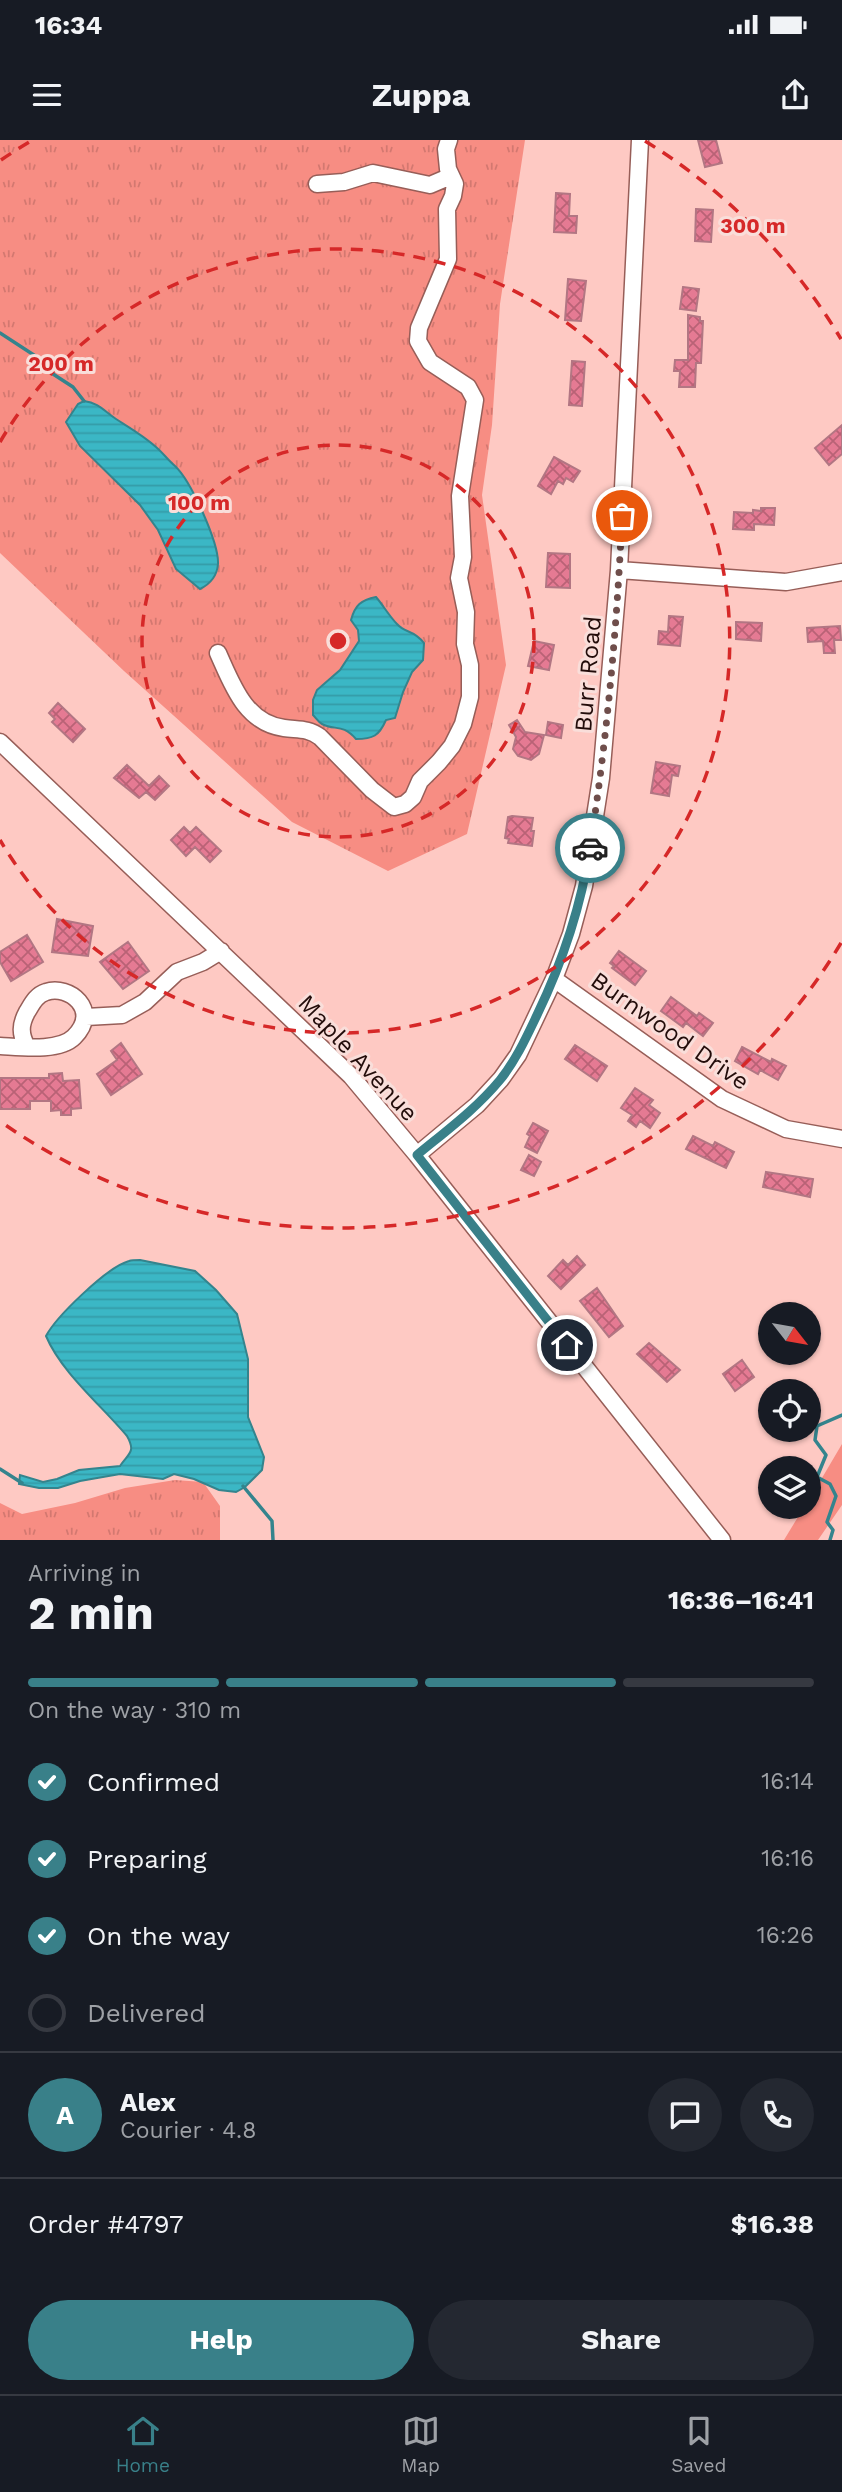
<!DOCTYPE html>
<meta charset="utf-8">
<style>
:root{--surface:#171b24;--page:#242831;--text:#f1f3f6;--muted:#9ea1a6;--line:#363941;--accent:#398089}
body{margin:0;font-family:"Work Sans",sans-serif;background:var(--page);color:var(--text);height:100vh;display:flex;flex-direction:column;font-size:26px;white-space:nowrap}
*{box-sizing:border-box;margin:0}
p{font-size:23px;color:var(--muted)}
.icon{flex:none;width:38px;height:38px;fill:none;stroke:currentColor;stroke-width:2;stroke-linecap:round;stroke-linejoin:round}
.map{position:relative;height:1400px;overflow:hidden}
.drawer{display:flex;flex-direction:column;background:var(--surface);flex:1}
.drawer>*{flex:none}
.needle{width:46px;rotate:121deg}
.buttons{position:absolute;left:758px;top:1162px;display:grid;gap:14px}
.buttons a{display:grid;place-items:center;width:63px;height:63px;border-radius:50%;background:var(--surface);box-shadow:0 2px 5px #0004;font-size:35px}
.pin{position:absolute;display:grid;place-items:center;width:60px;height:60px;color:#fff;margin:-30px;border:4px solid #fff;border-radius:50%;box-shadow:0 2px 7px #0007}
.courier{position:absolute;display:grid;place-items:center;width:70px;height:70px;margin:-35px;border:5px solid #398089;border-radius:50%;background:#fff;color:#222;box-shadow:0 2px 9px #0007}
.overview em{font-style:normal;font-weight:700}
.overview div{display:flex;flex-direction:column-reverse}
.overview{display:flex;align-items:center;justify-content:space-between;height:119px;padding:0 28px}
h1{font-size:46px;font-weight:700;line-height:52px}
.bar{display:grid;grid-template-columns:repeat(4,1fr);gap:10px 7px;align-content:center;height:84px;padding:0 28px}
.bar i{height:9px;border-radius:5px;background:var(--line)}
.bar .on{background:var(--accent)}
.bar p{grid-column:span 4}
.line{display:flex;align-items:center;gap:18px;padding:0 28px;border-top:2px solid var(--line)}
.line div{flex:1}
.round{display:grid;place-items:center;flex:none;width:74px;height:74px;border-radius:37px;background:var(--page)}
ol{padding:0 28px;list-style:none}
li{display:flex;align-items:center;gap:21px;height:77px}
li p{margin-inline-start:auto}
li .icon{padding:7px;border-radius:50%;background:var(--accent);color:#fff;stroke-width:4}
li:last-child{color:var(--muted)}
li i{width:38px;height:38px;border:4px solid var(--line);border-radius:50%}
.button{display:flex;gap:14px;margin-top:auto;padding:14px 28px}
.button a{flex:1;height:80px;border-radius:42px;background:var(--accent);color:#fff;font-size:28px;font-weight:700;line-height:80px;text-align:center}
.button a+a{background:var(--page);color:var(--text)}
.status{display:flex;justify-content:space-between;align-items:center;height:49px;padding:0 35px;background:var(--surface);direction:ltr}
.status svg{height:19px;fill:currentColor}
header{display:flex;justify-content:space-between;align-items:center;height:91px;padding:0 28px;background:var(--surface);font-size:32px;font-weight:700}
.dock{display:flex;justify-content:space-around;align-items:center;height:98px;border-top:2px solid var(--line);background:var(--surface);font-size:19px;color:var(--muted)}
.dock a{display:grid;justify-items:center;gap:4px}
.dock .on{color:var(--accent)}
.map>svg:first-child{display:block}
.grass{fill:url(#grass-tufts)}
.green{fill:#f78d83}
.water{fill:url(#water-rules);stroke:#34848d;stroke-width:2}
.lines{fill:none;stroke-linecap:round;stroke-linejoin:round}
.stream{stroke:#34848d;stroke-width:3.5}
.building{fill:url(#building-cross-hatch);stroke:#b27683;stroke-width:2}
.minor-casing{stroke:#975e58;stroke-width:19}
.minor{stroke:#fff;stroke-width:16}
.done{stroke:#6f4e4b;stroke-width:7;stroke-dasharray:0 12.6}
.route{stroke:#398089;stroke-width:9}
.ring{fill:none;stroke:#d62828;stroke-width:3.5;stroke-dasharray:12 9}
.labels{text-anchor:middle;dominant-baseline:central;stroke-width:6;stroke-linejoin:round;paint-order:stroke}
.street-label{font-size:24px;fill:#220c0a;stroke:#f9deda}
.centre{fill:#d62828;stroke:#f9deda;stroke-width:3.5}
.ring-label{font-size:21px;text-anchor:middle;font-weight:bold;fill:#d62828;stroke:#f9deda;stroke-width:6;stroke-linejoin:round;paint-order:stroke}
</style>
<div class="status"><b>16:34</b><svg viewBox="0 0 49 12"><path d="M0 12V9h3v3zM5 12V6h3v6zM10 12V3h3v9zM15 12V0h3v12zM26 1h20v11H26zM47 4h2v5h-2z"/></svg></div>
<header><svg class="icon" aria-label="menu" viewBox="0 0 24 24"><path d="M4 6h16M4 12h16M4 18h16"/></svg>Zuppa<svg class="icon" aria-label="share" viewBox="0 0 24 24"><path d="M12 15V3M7 8l5-5 5 5M5 13v7h14v-7"/></svg></header>
<div class="map">
<svg width="842" height="1400" viewBox="0 0 842 1400">
<defs>
<pattern id="grass-tufts" width="24" height="20" patternUnits="userSpaceOnUse" patternTransform="scale(1.75)"><rect width="24" height="20" fill="#f78d83"/><path d="M3 7l-1-3M5 7V3M7 7l1-3M15 17l-1-3M17 17v-4M19 17l1-3" fill="none" stroke="#d37870"/></pattern>
<pattern id="water-rules" width="6" height="5" patternUnits="userSpaceOnUse" patternTransform="scale(1.75)"><rect width="6" height="5" fill="#3bb7c5"/><path d="M0 2.5h6" fill="none" stroke="#349ca8"/></pattern>
<pattern id="building-cross-hatch" width="8" height="8" patternUnits="userSpaceOnUse" patternTransform="scale(1.75)"><rect width="8" height="8" fill="#e57a93"/><path d="M0 0l8 8M0 8l8-8" fill="none" stroke="#b96276"/></pattern>
</defs>
<rect width="100%" height="100%" fill="#fec9c3"/>
<path class="grass" d="M0,0h525l-25,164 -8,121 -10,70 24,170 -39,169 -79,37 -96,-49 -168,-151 -124,-118z
M175,1340l28,2 17,24v34h-220v-37l22,11 53,-11 50,-15z"/>
<path class="green" d="M842,1304v61l-24,35h-34l20,-33h4l1,-7z"/>
<path class="water" d="M84,261c15,2 20,10 32,18 14,9 28,17 40,28 7,6 12,13 19,19 16,15 44,77 43,98 -1,13 -8,20 -18,25l-24,-20 -18,-39 -18,-25 -60,-59 -14,-24 12,-18z
M376,457c7,8 13,19 21,27 9,10 16,5 27,19l-1,17 -11,12 -9,20 -8,26 -9,2c-7,16 -13,19 -30,19 -14,-16 -21,-8 -34,-15 -4,-2 -6,-6 -9,-9v-15l4,-10 23,-20 19,-29 -1,-11 -7,-10c4,-15 10,-20 25,-23z
M140,1120l55,11 21,19 21,24 11,45v58l16,40 -2,13 -17,17 -9,5 -17,-2 -25,-11 -20,-5 -11,5 -43,-5 -40,7 -22,7h-19l-20,-4 1,-9 23,7 14,-3 22,-9 41,-4c9,-13 16,-14 7,-30 -25,-30 -66,-64 -81,-100 10,-19 61,-69 83,-75 3,-1 7,-1 11,-1z"/>
<g class="lines">
<path class="stream" d="M0,193l40,26 11,10 2,5 20,13 11,14
M0,1329l22,14
M243,1346l29,35 1,19
M830,1400l3,-10 -6,-8 9,-26 -6,-12 -13,-7 9,-22 -11,-15 2,-14 25,-11"/>
</g>
<path class="building" d="M698,0h18l6,23 -17,4z
M556,53l14,1 -1,22h8l-1,17 -22,-1z
M696,69l17,1 -2,32 -16,-1z
M568,139l18,2 -5,40 -16,-1z
M683,147l16,2 -3,22 -16,-2z
M688,175l12,2v4h3l-2,42h-5l-1,24h-16l1,-16h-6l1,-11h13z
M572,221l13,1 -3,44 -13,-1z
M842,285v29l-13,11 -14,-17z
M554,317l26,14 -7,11 -7,-4 -3,6 -5,-3 -7,13 -13,-8z
M761,368h14l-1,17 -20,-1v6l-21,-1 1,-17 19,1v-3l8,1z
M548,413l22,1v34l-24,-1z
M669,476l14,1 -3,29 -22,-2 1,-13 9,1z
M736,482l26,1 -1,18 -25,-2z
M840,486l1,14h-7l1,13h-11l-1,-12 -15,1 -1,-14z
M534,501l20,4 -5,25 -21,-4z
M58,563l27,26 -12,13 -21,-20 3,-3 -6,-6z
M517,580l8,12 19,3 -5,19 -8,6 -13,-4 -5,-7 3,-12 -7,-12z
M548,582l15,3 -2,13 -15,-3z
M656,622l24,4 -2,10 -6,-1 -3,21 -18,-3z
M127,625l22,21 10,-10 10,10 -14,14 -9,-8 -7,6 -25,-20z
M512,676l21,2 -2,13h3l-2,15 -24,-3 1,-4 -4,-1 3,-21z
M184,687l6,6 6,-6 25,24 -11,11 -15,-15 -9,9 -15,-16z
M57,779l36,7 -5,30 -36,-4z
M27,795l16,27 -32,19 -11,-19v-10z
M128,802l21,29 -26,18 -23,-27z
M619,811l27,20 -11,14 -23,-17 2,-2 -4,-3z
M671,857l26,19 2,-3 14,10 -10,13 -17,-13 -3,4 -22,-16z
M121,903l21,31 -31,21 -14,-21 20,-14 -6,-9z
M575,905l32,21 -10,15 -32,-22z
M742,907l29,15 1,-3 14,7 -8,14 -18,-10 -2,4 -23,-13z
M62,933l1,8 16,-1 2,28 -10,1v6h-10v-5l-10,1v-10h-21v8h-30v-31h49v-4z
M635,948l18,12 -4,5 11,8 -10,15 -10,-7 -4,6 -8,-6 4,-6 -11,-7z
M533,983l15,8 -11,22 -12,-6 5,-11 -3,-2z
M693,996l20,10 2,-4 19,10 -8,16 -40,-19z
M529,1015l12,7 -7,14 -13,-6z
M766,1032l47,7 -3,18 -47,-10z
M577,1116l8,9 -24,24 -13,-13 15,-16 5,5z
M597,1148l26,38 -14,11 -29,-36z
M649,1203l31,27 -13,12 -30,-28z
M742,1220l12,17 -19,14 -12,-17z"/>
<g class="lines">
<g class="minor-casing">
<path id="minor" d="M317,44l27,-2 29,-9 57,12 21,-9
M619,430l167,12 56,-10
M218,513c14,31 27,70 66,75 14,2 24,0 36,9l52,53 22,17 11,-3 8,-7 7,-16 19,-19 13,-16 11,-22 7,-27v-32l-5,-21 1,-32 -7,-34 4,-21 -3,-61 15,-96 -7,-13 -38,-25 -12,-21 1,-13 29,-69 -1,-50 6,-13 2,-12 -7,-15 -2,-20 3,-9
M0,602l351,334 66,79 305,385
M554,839l168,120 64,30 56,10
M86,877l36,-2 23,-13 32,-30 26,-10 18,-11
M0,906c20,1 59,6 74,-9 27,-27 -5,-53 -28,-45 -10,3 -14,12 -19,20 -7,13 -7,22 0,35
M417,1015l60,-50 24,-26 17,-24 36,-76 17,-45 13,-48 17,-108 18,-208 21,-430"/>
</g>
<use href="#minor" class="minor"/>
</g>
<g class="lines">
<path class="done" d="M590,708c17,-110 27,-221 32,-332"/>
<path class="route" d="M567,1205l-150,-190c29,-24 59,-46 83,-75 16,-20 26,-42 37,-65 26,-54 44,-108 53,-167"/>
</g>
<g class="ring">
<circle cx="338" cy="501" r="196"/>
<path d="M0 302A392 392 0 1 1 0 700"/>
<path d="M841 803A587 587 0 0 1 1 982M1 20A587 587 0 0 1 31 1M645 1A587 587 0 0 1 841 199"/>
</g>
<g class="labels">
<g class="street-label">
<text transform="translate(588 534) rotate(-85)">Burr Road</text>
<text transform="translate(670 891) rotate(35)">Burnwood Drive</text>
<text transform="translate(358 918) rotate(47)">Maple Avenue</text>
</g>
</g>
<circle cx="338" cy="501" r="10" class="centre"/>
<g class="ring-label">
<text x="753" y="93">300 m</text>
<text x="61" y="231">200 m</text>
<text x="199" y="370">100 m</text>
</g>
</svg>
<div class="buttons">
<a><svg class="needle" viewBox="-14 -14 28 28"><path d="M0-13l5 13h-10z" fill="#e53935"/><path d="M0 13l5-13h-10z" fill="#9ea1a6"/></svg></a>
<a><svg class="icon" aria-label="locate" viewBox="0 0 24 24"><circle cx="12" cy="12" r="6"/><path d="M12 2v4M12 18v4M2 12h4M18 12h4"/></svg></a>
<a><svg class="icon" aria-label="layers" viewBox="0 0 24 24"><path d="M12 4l9 5-9 5-9-5zM3 14l9 5 9-5"/></svg></a>
</div>
<div class="pin" style="left:622px;top:376px;background:#ea580c"><svg class="icon" aria-label="bag" viewBox="0 0 24 24"><path d="M5 8h14l-1 12H6zM9 8a3 3 0 0 1 6 0"/></svg></div>
<div class="pin" style="left:567px;top:1205px;background:#1f2937"><svg class="icon" aria-label="home" viewBox="0 0 24 24"><path d="M3 11l9-7 9 7M6 9v11h12V9"/></svg></div>
<div class="courier" style="left:590px;top:708px"><svg class="icon" aria-label="car" viewBox="0 0 24 24"><path d="M5 17H2v-5l4-1 3-4h7l3 4 3 1v5h-3M9 17h6M6 11h13"/><circle cx="7" cy="17" r="2"/><circle cx="17" cy="17" r="2"/></svg></div>
</div>
<section class="drawer">
<div class="overview"><div><h1>2 min</h1><p>Arriving in</p></div><em>16:36–16:41</em></div>
<div class="bar"><i class="on"></i><i class="on"></i><i class="on"></i><i></i><p>On the way · 310 m</p></div>
<ol>
<li><svg class="icon" aria-label="check" viewBox="0 0 24 24"><path d="M5 12l5 5 9-10"/></svg>Confirmed<p>16:14</p></li>
<li><svg class="icon" aria-label="check" viewBox="0 0 24 24"><path d="M5 12l5 5 9-10"/></svg>Preparing<p>16:16</p></li>
<li><svg class="icon" aria-label="check" viewBox="0 0 24 24"><path d="M5 12l5 5 9-10"/></svg>On the way<p>16:26</p></li>
<li><i></i>Delivered</li>
</ol>
<div class="line" style="height:126px"><b class="round" style="background:var(--accent);color:#fff">A</b><div><b>Alex</b><p>Courier · 4.8</p></div><a class="round"><svg class="icon" aria-label="chat" viewBox="0 0 24 24"><path d="M4 5h16v11H9l-5 4z"/></svg></a><a class="round"><svg class="icon" aria-label="phone" viewBox="0 0 24 24"><path d="M5 4h4l2 5-3 2q2 4 5 5l2-3 5 2v4C11 20 4 13 5 4z"/></svg></a></div>
<div class="line" style="height:91px"><div>Order #4797</div><b>$16.38</b></div>
<div class="button"><a>Help</a><a>Share</a></div>
</section>
<nav class="dock">
<a class="on"><svg class="icon" aria-label="home" viewBox="0 0 24 24"><path d="M3 11l9-7 9 7M6 9v11h12V9"/></svg>Home</a>
<a><svg class="icon" aria-label="map" viewBox="0 0 24 24"><path d="M3 6l6-2 6 2 6-2v14l-6 2-6-2-6 2zM9 4v14M15 6v14"/></svg>Map</a>
<a><svg class="icon" aria-label="saved" viewBox="0 0 24 24"><path d="M7 4h10v16l-5-4-5 4z"/></svg>Saved</a>
</nav>
